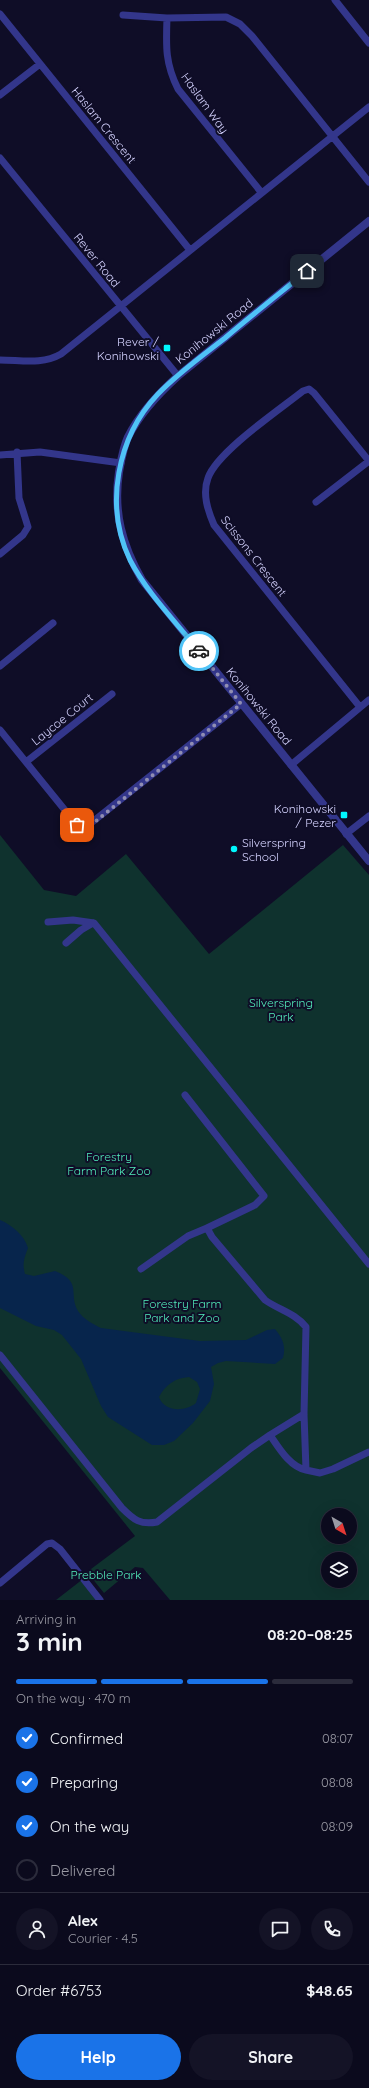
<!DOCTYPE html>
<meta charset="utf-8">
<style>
:root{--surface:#0b0a1d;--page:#141326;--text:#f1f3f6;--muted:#9a9aa4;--line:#2b2b3b;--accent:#1a73e8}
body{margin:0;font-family:Quicksand,sans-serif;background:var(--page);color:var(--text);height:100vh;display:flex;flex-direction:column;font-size:15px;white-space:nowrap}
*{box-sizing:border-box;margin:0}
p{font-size:13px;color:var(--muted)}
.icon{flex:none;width:22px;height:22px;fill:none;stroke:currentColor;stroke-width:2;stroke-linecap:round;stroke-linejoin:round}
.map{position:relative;height:1600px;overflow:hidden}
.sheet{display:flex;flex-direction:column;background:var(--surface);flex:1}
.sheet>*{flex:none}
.needle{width:26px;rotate:141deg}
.tools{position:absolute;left:321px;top:1508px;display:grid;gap:8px}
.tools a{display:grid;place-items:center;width:36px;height:36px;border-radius:50%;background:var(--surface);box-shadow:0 4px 16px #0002,0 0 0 1px var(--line);font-size:20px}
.pin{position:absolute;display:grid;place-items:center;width:34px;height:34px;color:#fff;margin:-17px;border-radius:8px;box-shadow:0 2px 6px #0006}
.courier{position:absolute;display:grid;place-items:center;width:40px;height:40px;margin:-20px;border:3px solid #4fc3f7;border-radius:50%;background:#fff;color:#222;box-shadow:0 1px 5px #0007}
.head em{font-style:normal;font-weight:800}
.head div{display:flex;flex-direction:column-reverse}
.head{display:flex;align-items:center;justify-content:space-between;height:68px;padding:0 16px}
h1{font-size:26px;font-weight:800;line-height:30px}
.bar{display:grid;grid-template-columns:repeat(4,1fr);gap:6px 4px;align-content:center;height:48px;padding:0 16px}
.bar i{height:5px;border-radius:3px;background:var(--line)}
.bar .selected{background:var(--accent)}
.bar p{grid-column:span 4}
.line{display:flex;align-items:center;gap:10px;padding:0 16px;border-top:1px solid var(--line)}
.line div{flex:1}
.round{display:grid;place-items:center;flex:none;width:42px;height:42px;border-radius:21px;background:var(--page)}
ol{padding:0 16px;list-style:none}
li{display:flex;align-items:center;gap:12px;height:44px}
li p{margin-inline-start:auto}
li .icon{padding:4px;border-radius:50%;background:var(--accent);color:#fff;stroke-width:4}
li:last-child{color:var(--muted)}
li i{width:22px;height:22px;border:2px solid var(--line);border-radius:50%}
.primary-button{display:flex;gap:8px;margin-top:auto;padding:8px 16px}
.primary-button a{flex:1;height:46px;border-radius:24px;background:var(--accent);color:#fff;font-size:16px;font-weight:800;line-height:46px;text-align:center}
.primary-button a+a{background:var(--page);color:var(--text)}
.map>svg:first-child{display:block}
.green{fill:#0f322e;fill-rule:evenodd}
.water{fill:#07254c;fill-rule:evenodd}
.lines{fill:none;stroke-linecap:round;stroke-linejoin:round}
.minor{stroke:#33368b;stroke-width:7}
.tertiary{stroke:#33368b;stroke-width:8}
.done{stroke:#908eb3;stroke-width:4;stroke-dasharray:0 7.2}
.route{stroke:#4fc3f7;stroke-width:5}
.poi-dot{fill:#00f7fe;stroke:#0f0d27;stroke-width:1.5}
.labels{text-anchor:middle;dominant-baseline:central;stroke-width:4;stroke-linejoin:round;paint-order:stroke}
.street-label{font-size:12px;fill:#d5d3ff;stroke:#0f0d27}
.poi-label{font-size:12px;fill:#d5d3ff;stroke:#0f0d27;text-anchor:end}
.park-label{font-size:12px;fill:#52ecba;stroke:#0f0d27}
</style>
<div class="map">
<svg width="369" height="1600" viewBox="0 0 369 1600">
<rect width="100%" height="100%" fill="#0f0d27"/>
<path class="green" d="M0,835l44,55 32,6 50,-42 83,100 134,-109 26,30v725h-199l-27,-32 -8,-1 -31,26 -17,-21 48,-36 -135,-168zM328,1515h22v22h-22zM328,1559h22v22h-22z
M83,1579l17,21h-44z"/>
<path class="water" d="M0,1220c12,5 24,15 28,28 -4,10 -6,16 -3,26l9,2 21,-5c28,11 13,23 23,40 5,8 15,13 23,17l99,13 46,-1 21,-10 8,-1c8,10 11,17 8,29l-8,6 -49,-3 -8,2 -7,4 3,17 -4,17 -17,22 -19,18 -10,4h-12l-44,-28 -7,-11 -20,-47 -19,-24 -8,-5 -18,-4 -36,-18zM189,1377l8,5 3,7 -4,14c-11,9 -32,9 -37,-6 6,-12 16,-19 30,-20z"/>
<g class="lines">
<path class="minor" d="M335,0l34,43
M0,14l190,236
M123,15l44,3
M0,95l40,-31
M0,158l178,218
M261,192l-83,-103c-13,-26 -12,-43 -11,-71l59,-1 14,7 12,12 117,146
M0,360c21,0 42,5 61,-6l308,-247
M0,455l40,-3 81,11
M316,502l53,-41
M0,554l23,-19 5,-8 -9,-29 -2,-46
M0,666l53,-43
M360,707l-146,-182c-6,-14 -12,-31 -6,-47 9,-26 71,-68 95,-87l6,-2 5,4 55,68
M0,730l77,95 9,2 155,-123
M26,762l86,-68
M291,765l78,-65
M346,834l23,-18
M48,922l25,-2 21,3 275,341
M66,943l15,-13 12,-7
M185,1095l79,101 -9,9 -48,23 5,9 53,63c14,10 30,13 41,27l-2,87 2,56c-16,-3 -27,-22 -36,-35l34,-21
M141,1269l47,-33 19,-8
M0,1355l122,153c12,12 18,17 35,14l94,-74 19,-13
M306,1470l14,3 13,-4 36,-17
M0,1583l47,-39 5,-1 8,6 40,51"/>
<path class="tertiary" d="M369,221l-191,155c-20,18 -38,37 -50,61 -5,11 -7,24 -9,35 -6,40 3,73 23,108l227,281"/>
</g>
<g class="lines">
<path class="done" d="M77,825l9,2 10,-6 145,-117 -42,-53"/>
<path class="route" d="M199,651c-23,-29 -52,-58 -69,-91 -26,-54 -13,-123 28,-166 20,-21 44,-38 67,-56 27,-23 55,-45 82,-67"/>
</g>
<g class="poi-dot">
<rect x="163" y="344" width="8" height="8" rx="2"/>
<rect x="340" y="811" width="8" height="8" rx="2"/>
<circle cx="234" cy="849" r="4"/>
</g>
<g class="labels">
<g class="street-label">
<text transform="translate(205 103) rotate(54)">Haslam Way</text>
<text transform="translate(104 125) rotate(51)">Haslam Crescent</text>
<text transform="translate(97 260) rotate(51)">Rever Road</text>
<text transform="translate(214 331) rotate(-39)">Konihowski Road</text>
<text transform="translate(254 556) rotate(52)">Scissons Crescent</text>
<text transform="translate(259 706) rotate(51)">Konihowski Road</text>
<text transform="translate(62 719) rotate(-39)">Laycoe Court</text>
</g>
<g class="poi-label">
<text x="159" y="341">Rever /<tspan x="159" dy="14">Konihowski</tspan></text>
<text x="336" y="808">Konihowski<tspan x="336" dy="14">/ Pezer</tspan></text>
<text x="242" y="842" text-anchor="start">Silverspring<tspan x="242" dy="14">School</tspan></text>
</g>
<g class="park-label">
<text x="281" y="1002">Silverspring<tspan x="281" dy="14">Park</tspan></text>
<text x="109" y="1156">Forestry<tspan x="109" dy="14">Farm Park Zoo</tspan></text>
<text x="182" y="1303">Forestry Farm<tspan x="182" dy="14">Park and Zoo</tspan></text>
<text x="106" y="1574">Prebble Park</text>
</g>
</g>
</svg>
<div class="tools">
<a><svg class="needle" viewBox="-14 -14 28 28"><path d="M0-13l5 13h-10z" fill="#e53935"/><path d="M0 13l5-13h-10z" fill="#9a9aa4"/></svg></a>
<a><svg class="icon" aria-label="layers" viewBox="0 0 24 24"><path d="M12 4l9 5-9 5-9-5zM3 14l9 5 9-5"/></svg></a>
</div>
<div class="pin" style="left:77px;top:825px;background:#ea580c"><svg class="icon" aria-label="bag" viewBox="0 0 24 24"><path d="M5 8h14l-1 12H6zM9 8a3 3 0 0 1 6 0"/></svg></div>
<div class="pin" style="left:307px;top:271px;background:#1f2937"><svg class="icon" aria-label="home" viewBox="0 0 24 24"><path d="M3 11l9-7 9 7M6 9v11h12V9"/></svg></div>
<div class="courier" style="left:199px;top:651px"><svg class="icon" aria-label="car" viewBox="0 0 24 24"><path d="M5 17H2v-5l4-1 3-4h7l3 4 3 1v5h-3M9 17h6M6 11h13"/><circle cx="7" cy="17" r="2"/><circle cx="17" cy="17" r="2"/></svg></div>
</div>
<section class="sheet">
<div class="head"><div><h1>3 min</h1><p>Arriving in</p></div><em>08:20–08:25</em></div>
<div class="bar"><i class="selected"></i><i class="selected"></i><i class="selected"></i><i></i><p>On the way · 470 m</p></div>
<ol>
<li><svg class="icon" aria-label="check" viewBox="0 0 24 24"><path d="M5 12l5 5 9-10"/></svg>Confirmed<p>08:07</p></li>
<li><svg class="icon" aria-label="check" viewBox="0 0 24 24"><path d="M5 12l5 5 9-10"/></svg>Preparing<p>08:08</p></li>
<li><svg class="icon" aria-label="check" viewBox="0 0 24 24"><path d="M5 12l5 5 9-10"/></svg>On the way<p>08:09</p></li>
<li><i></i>Delivered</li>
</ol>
<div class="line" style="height:72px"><a class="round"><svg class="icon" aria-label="person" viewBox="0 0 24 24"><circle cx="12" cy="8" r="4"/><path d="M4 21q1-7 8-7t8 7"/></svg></a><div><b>Alex</b><p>Courier · 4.5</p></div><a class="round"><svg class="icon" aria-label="chat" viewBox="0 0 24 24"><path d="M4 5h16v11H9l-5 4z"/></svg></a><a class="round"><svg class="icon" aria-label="phone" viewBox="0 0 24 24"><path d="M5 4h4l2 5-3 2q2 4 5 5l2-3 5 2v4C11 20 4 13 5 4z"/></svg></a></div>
<div class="line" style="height:52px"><div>Order #6753</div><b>$48.65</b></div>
<div class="primary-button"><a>Help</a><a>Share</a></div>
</section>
